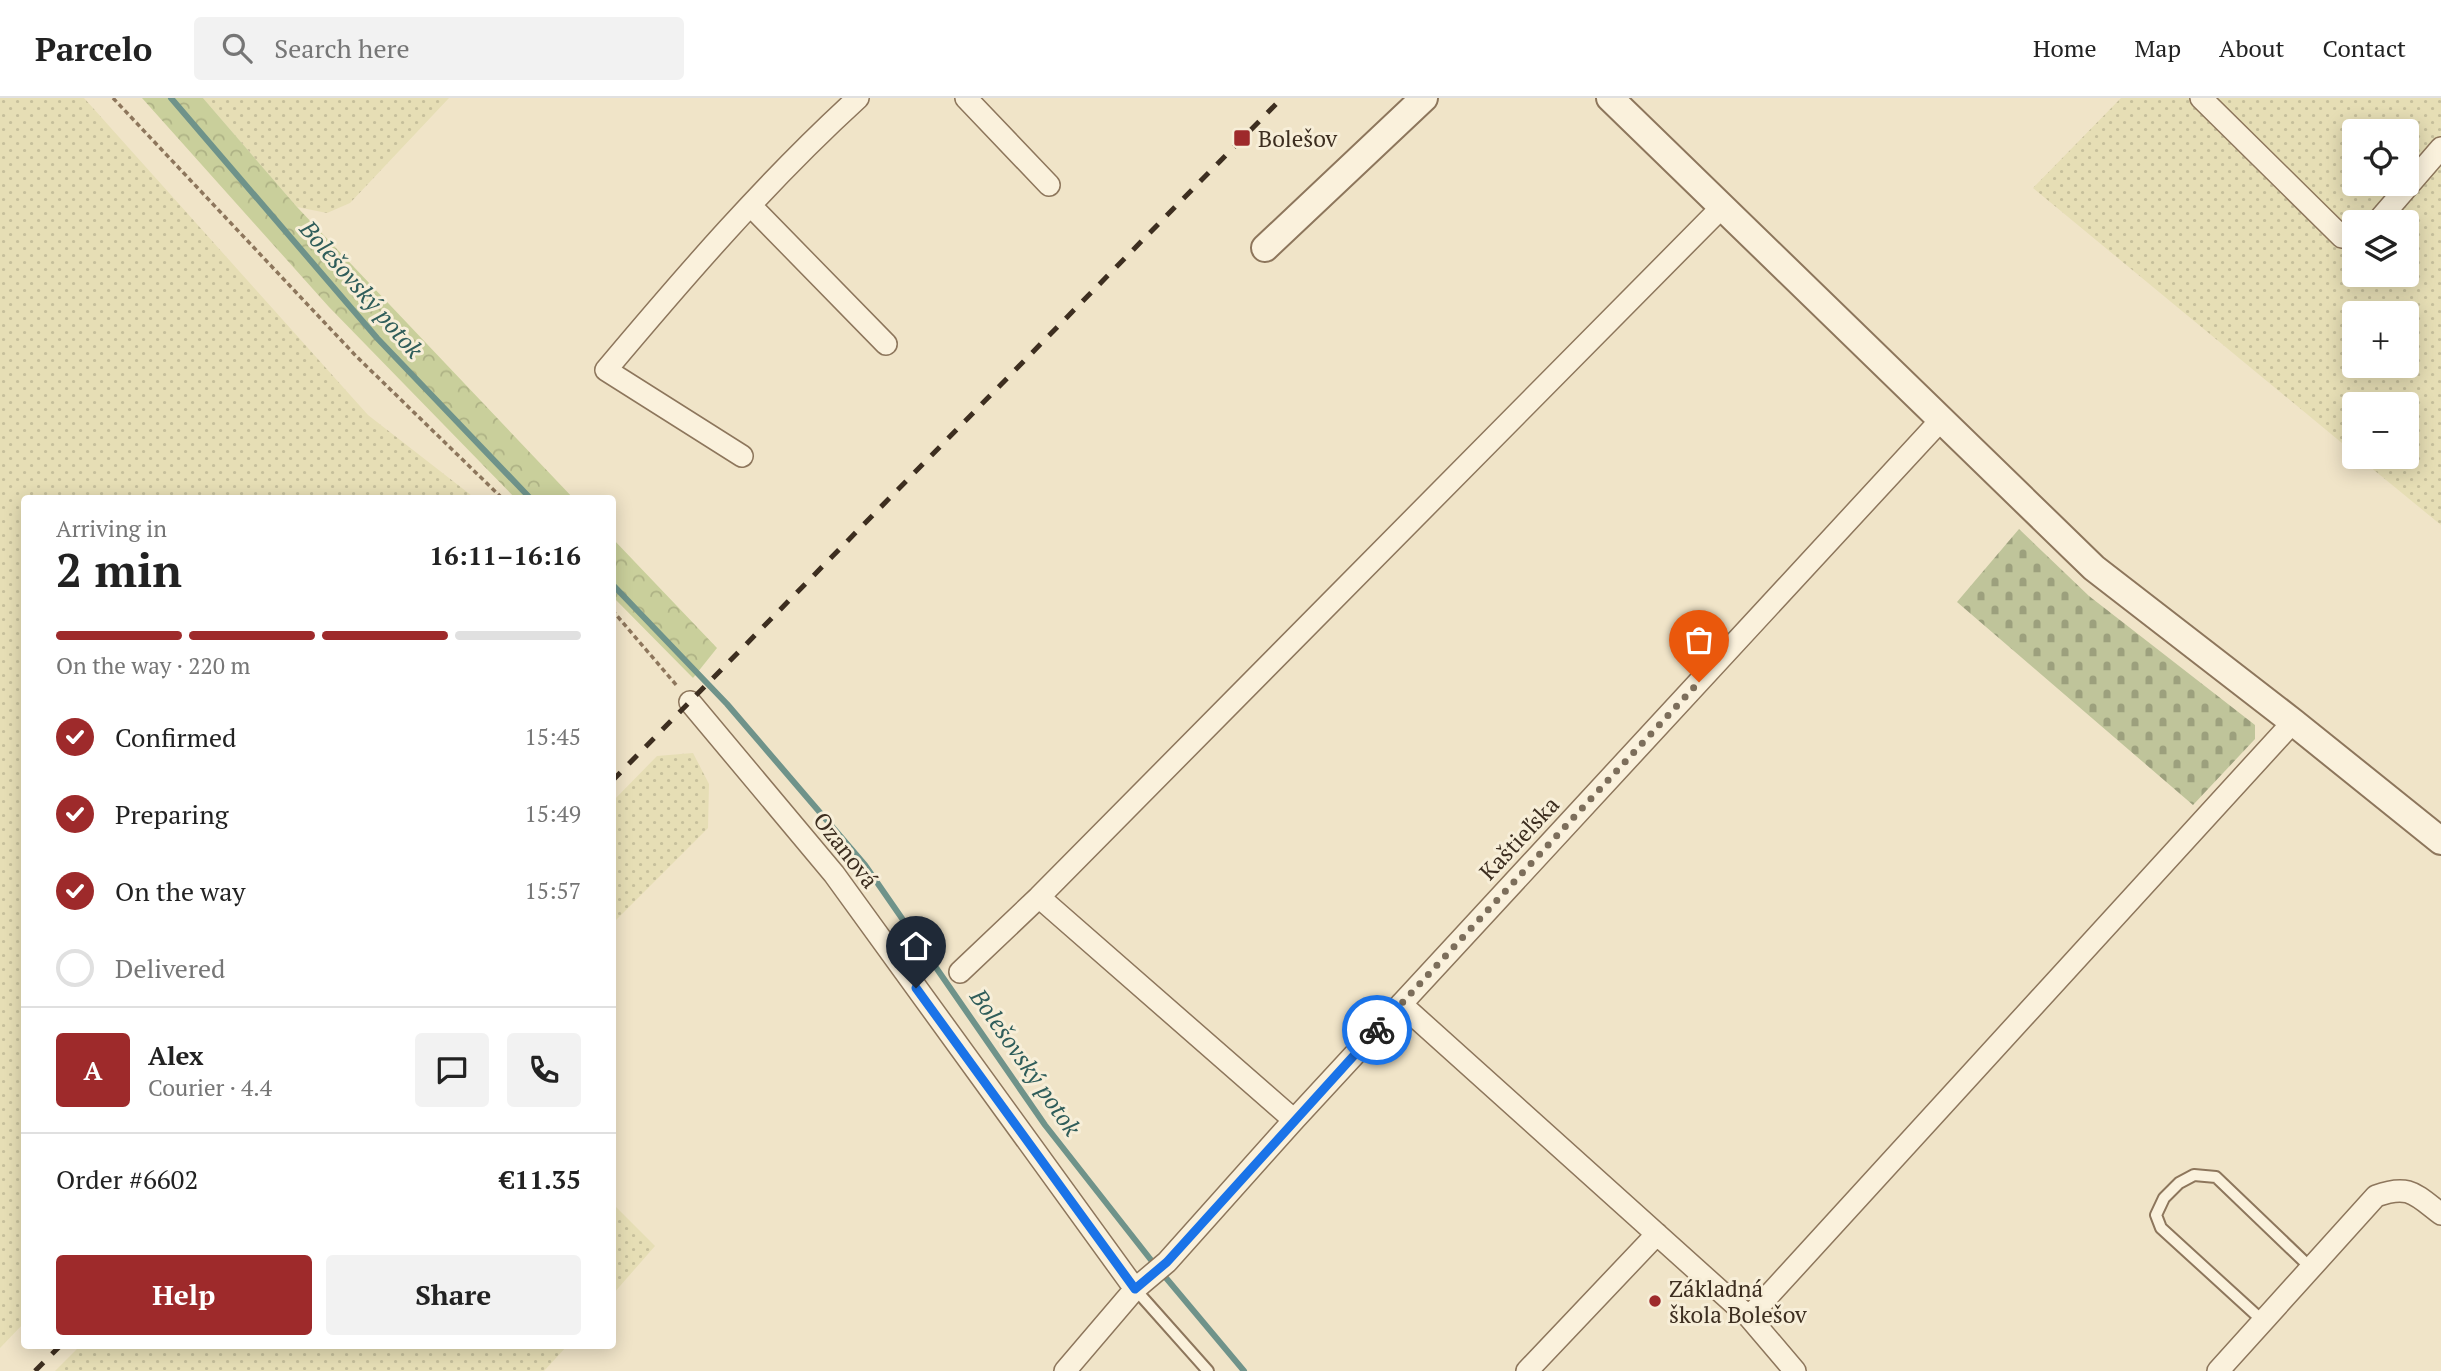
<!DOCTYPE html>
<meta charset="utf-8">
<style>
:root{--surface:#fff;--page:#f2f2f2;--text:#222;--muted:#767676;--line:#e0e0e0;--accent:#9e2a2b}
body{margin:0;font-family:"PT Serif",serif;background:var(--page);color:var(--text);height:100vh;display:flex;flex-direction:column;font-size:26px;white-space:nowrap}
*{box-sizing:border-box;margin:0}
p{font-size:23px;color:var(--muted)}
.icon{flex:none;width:38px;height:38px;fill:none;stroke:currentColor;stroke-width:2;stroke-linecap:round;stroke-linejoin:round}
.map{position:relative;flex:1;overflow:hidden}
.side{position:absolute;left:21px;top:397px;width:595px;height:854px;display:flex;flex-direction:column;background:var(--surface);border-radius:7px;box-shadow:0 4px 18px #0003}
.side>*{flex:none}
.buttons{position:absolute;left:2342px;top:21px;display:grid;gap:14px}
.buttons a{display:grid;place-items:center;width:77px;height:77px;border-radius:7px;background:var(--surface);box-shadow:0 4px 18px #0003;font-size:35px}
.pin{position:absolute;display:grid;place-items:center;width:60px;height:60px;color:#fff;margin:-72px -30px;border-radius:50% 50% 50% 0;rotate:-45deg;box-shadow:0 0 7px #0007}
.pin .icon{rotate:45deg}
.courier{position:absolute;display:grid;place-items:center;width:70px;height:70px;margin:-35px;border:5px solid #1a73e8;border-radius:50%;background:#fff;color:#222;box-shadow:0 2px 9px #0007}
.headline em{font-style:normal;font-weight:800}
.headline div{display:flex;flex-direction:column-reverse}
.headline{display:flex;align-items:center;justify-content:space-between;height:119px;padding:0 35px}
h1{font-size:46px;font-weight:800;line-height:52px}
.bar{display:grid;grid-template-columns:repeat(4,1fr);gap:10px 7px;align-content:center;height:84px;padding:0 35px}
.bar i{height:9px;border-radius:5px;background:var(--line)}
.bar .current{background:var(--accent)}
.bar p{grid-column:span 4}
.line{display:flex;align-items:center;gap:18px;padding:0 35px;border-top:2px solid var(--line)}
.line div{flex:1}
.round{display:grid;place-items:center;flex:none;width:74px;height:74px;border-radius:7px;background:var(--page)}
ol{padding:0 35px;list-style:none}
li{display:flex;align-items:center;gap:21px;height:77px}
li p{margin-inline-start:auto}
li .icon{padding:7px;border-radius:50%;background:var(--accent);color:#fff;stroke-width:4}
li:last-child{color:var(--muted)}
li i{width:38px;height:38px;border:4px solid var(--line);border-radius:50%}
.button{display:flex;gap:14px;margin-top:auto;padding:14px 35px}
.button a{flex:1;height:80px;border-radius:7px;background:var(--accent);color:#fff;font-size:28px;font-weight:800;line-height:80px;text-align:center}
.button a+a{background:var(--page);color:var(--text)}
header{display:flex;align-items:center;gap:42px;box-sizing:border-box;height:98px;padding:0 35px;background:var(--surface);border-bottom:2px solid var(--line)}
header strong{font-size:33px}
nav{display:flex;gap:38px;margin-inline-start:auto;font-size:24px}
.search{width:490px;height:63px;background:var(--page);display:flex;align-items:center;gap:18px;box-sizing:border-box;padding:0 24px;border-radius:7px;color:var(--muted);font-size:26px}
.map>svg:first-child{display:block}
.farmland{fill:url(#farmland-dots);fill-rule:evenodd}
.forest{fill:url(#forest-crowns)}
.cemetery{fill:url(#cemetery-stones)}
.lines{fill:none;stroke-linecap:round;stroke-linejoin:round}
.stream{stroke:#6f938a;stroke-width:6}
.service-casing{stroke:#8d765c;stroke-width:14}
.minor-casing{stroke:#8d765c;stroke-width:24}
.tertiary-casing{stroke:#8d765c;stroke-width:30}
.path{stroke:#8d765c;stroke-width:3.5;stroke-dasharray:5 3.5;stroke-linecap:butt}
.service{stroke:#faf1dc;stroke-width:10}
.minor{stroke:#faf1dc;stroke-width:21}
.tertiary{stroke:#faf1dc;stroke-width:26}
.rail{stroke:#3d2e20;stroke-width:5;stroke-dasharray:12 12;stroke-linecap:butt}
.done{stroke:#7c6e5b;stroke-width:7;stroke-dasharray:0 12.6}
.route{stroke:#1a73e8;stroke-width:9}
.poi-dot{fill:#9e2a2b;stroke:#f7eed8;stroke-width:2.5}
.labels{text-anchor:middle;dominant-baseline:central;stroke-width:6;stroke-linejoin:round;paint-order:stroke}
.poi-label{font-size:23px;fill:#3d2e20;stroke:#f7eed8;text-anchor:start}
.street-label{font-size:23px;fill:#3d2e20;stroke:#f7eed8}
.water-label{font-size:24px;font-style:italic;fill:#2f5d5a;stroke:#f7eed8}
</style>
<header>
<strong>Parcelo</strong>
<div class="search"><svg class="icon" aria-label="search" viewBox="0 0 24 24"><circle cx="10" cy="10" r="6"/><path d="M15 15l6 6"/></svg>Search here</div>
<nav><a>Home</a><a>Map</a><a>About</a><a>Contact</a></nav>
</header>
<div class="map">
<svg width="2441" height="1273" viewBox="0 0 2441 1273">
<defs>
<pattern id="farmland-dots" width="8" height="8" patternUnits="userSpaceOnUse" patternTransform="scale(1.75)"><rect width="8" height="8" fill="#e6deb5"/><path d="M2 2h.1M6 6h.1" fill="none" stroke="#c6bf9b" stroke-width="1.8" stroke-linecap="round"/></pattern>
<pattern id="forest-crowns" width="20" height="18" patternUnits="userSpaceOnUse" patternTransform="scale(1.75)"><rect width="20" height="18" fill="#c9cf9b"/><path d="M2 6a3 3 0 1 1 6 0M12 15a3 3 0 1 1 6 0" fill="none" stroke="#aeb285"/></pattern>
<pattern id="cemetery-stones" width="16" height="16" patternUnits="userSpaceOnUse" patternTransform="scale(1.75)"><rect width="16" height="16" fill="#bfc49a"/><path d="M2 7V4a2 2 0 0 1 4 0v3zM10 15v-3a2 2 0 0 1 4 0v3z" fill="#9ca07d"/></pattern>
</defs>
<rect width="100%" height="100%" fill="#f0e4c8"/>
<path class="farmland" d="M0,0h84l284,317 108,84h-452v824l-24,25z
M203,0h246l-99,105 -23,10 -30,-6z
M2121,0h320v427l-83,-68h48v-53h-52v49l-321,-265zM2354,33h52v53h-52zM2354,124h52v53h-52zM2354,215h52v53h-52z
M693,655l16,31 -1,44 -95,95v-122l44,-45z
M613,1106l42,42 -42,48z
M80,1248h487l-23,25h-489z"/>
<path class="forest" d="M142,0h61l94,109 277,292h-58l-187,-192z
M613,441l104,109 -24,30 -80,-81z"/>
<path class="cemetery" d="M2019,431l70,67 166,129v14l-62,66 -236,-203z"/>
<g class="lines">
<path class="stream" d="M171,0l206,240 154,161
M612,486l115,120 138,161 180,260 106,135 93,111"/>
<g class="service-casing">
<path id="service" d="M1135,1191l73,82
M2264,1224l-103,-94 -5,-13 8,-17 15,-15 15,-8 22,2 95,91"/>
</g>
<g class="minor-casing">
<path id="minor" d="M966,0l83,87
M2201,0l141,139 12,2
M751,108l135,138
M2377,124l64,-74
M742,358l-136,-86c79,-94 161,-189 252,-272
M690,604l144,172 301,415 -70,82
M1039,799l255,223
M960,874l79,-75 682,-689
M1401,906l348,313 46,54
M1135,1191l32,-27 127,-142 647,-700
M1749,1219l544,-595
M1527,1273l130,-137
M2218,1273l158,-175c33,-12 39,-2 65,18"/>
</g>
<g class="tertiary-casing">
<path id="tertiary" d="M1610,0l484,470 199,154 148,119
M1265,150l159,-150"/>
</g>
<path class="path" d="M113,0l243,258 147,143
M612,512l66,77"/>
<use href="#service" class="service"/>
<use href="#minor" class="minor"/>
<use href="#tertiary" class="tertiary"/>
<path class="rail" d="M612,683l670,-683
M35,1273l25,-25"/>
</g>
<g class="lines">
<path class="done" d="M1377,932l322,-348"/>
<path class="route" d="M916,890l219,301 32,-27 210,-232"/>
</g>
<g class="poi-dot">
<rect x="1233" y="31" width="18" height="18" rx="3.5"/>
<circle cx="1655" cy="1203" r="7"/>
</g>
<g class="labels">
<g class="poi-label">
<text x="1258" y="40">Bolešov</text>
<text x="1669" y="1190">Základná<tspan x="1669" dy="26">škola Bolešov</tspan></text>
</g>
<g class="street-label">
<text transform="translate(1519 740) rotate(-47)">Kaštieľska</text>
<text transform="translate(846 752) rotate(52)">Ozanová</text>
</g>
<g class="water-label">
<text transform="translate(362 191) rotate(49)">Bolešovský potok</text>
<text transform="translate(1026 964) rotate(55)">Bolešovský potok</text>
</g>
</g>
</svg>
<div class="buttons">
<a><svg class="icon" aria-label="locate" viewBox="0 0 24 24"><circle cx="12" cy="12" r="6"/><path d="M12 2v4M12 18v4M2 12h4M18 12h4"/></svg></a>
<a><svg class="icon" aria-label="layers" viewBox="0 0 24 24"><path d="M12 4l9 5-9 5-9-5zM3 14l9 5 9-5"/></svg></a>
<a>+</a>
<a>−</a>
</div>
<div class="pin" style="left:1699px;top:584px;background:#ea580c"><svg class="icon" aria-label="bag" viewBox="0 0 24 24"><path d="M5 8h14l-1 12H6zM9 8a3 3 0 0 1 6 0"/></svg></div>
<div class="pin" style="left:916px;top:890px;background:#1f2937"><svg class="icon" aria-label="home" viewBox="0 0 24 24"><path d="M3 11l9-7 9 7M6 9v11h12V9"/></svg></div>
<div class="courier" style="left:1377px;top:932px"><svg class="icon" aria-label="bike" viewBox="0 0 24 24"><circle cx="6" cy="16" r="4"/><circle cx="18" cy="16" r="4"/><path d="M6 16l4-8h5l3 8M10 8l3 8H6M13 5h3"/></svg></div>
<section class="side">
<div class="headline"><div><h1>2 min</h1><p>Arriving in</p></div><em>16:11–16:16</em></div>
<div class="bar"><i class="current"></i><i class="current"></i><i class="current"></i><i></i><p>On the way · 220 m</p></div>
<ol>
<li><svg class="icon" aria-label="check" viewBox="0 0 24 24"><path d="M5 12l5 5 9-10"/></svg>Confirmed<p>15:45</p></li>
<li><svg class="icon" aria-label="check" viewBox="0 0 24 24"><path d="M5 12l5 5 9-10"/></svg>Preparing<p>15:49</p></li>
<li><svg class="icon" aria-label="check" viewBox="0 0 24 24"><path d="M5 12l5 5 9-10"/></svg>On the way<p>15:57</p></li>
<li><i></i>Delivered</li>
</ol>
<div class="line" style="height:126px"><b class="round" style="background:var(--accent);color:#fff">A</b><div><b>Alex</b><p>Courier · 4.4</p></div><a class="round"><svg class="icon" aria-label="chat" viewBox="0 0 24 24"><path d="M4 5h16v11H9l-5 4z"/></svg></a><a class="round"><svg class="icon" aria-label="phone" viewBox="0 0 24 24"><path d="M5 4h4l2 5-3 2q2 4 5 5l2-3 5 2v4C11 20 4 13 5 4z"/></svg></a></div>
<div class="line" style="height:91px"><div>Order #6602</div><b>€11.35</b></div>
<div class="button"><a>Help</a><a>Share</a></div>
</section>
</div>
